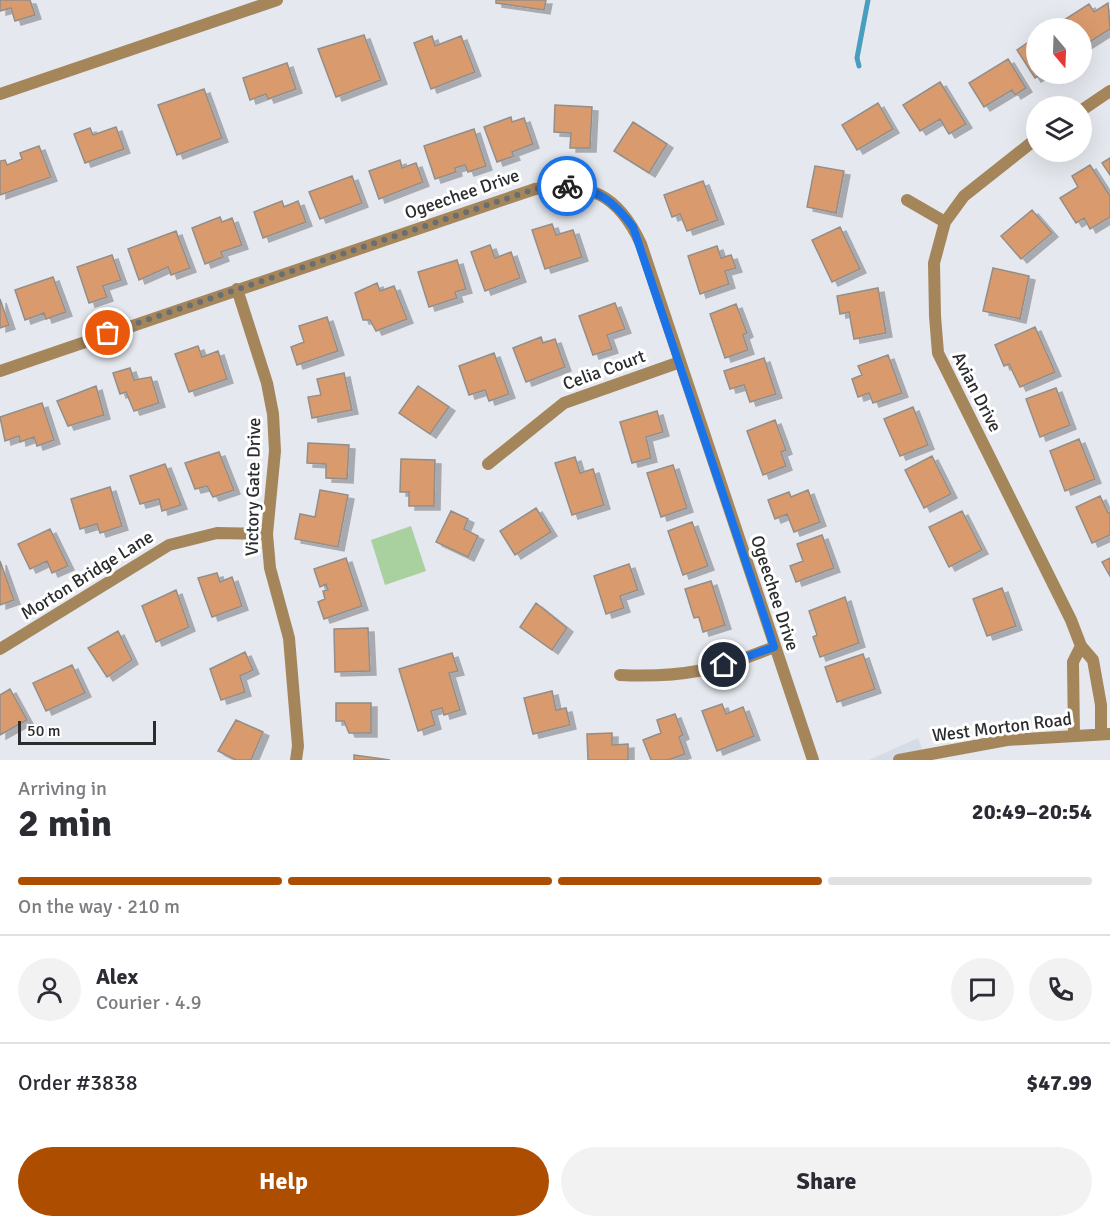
<!DOCTYPE html>
<meta charset="utf-8">
<style>
:root{--surface:#fff;--page:#f2f2f3;--text:#2b2b33;--muted:#7c7c81;--line:#e1e1e2;--accent:#ad4d00}
body{margin:0;font-family:Signika,sans-serif;background:var(--page);color:var(--text);height:100vh;display:flex;flex-direction:column;font-size:22px;white-space:nowrap}
*{box-sizing:border-box;margin:0}
p{font-size:20px;color:var(--muted)}
.icon{flex:none;width:33px;height:33px;fill:none;stroke:currentColor;stroke-width:2;stroke-linecap:round;stroke-linejoin:round}
.map{position:relative;height:760px;overflow:hidden}
.details{display:flex;flex-direction:column;background:var(--surface);flex:1}
.details>*{flex:none}
.needle{width:39px;rotate:161deg}
.controls{position:absolute;left:1026px;top:18px;display:grid;gap:12px}
.controls a{display:grid;place-items:center;width:66px;height:66px;border-radius:50%;background:var(--surface);box-shadow:0 6px 24px #0002;font-size:30px}
.scale{position:absolute;left:18px;bottom:15px;width:138px;box-sizing:border-box;padding-left:6px;border:3px solid #2a2c2e;border-top:0;font-size:16px;line-height:21px;white-space:nowrap;color:#2a2c2e;-webkit-text-stroke:4px #fff;paint-order:stroke}
.pin{position:absolute;display:grid;place-items:center;width:51px;height:51px;color:#fff;margin:-26px;border:3px solid #fff;border-radius:50%;box-shadow:0 2px 6px #0007}
.courier{position:absolute;display:grid;place-items:center;width:60px;height:60px;margin:-30px;border:4px solid #1a73e8;border-radius:50%;background:#fff;color:#222;box-shadow:0 2px 8px #0007}
.summary em{font-style:normal;font-weight:800}
.summary div{display:flex;flex-direction:column-reverse}
.summary{display:flex;align-items:center;justify-content:space-between;height:102px;padding:0 18px}
h1{font-size:39px;font-weight:800;line-height:45px}
.bar{display:grid;grid-template-columns:repeat(4,1fr);gap:9px 6px;align-content:center;height:72px;padding:0 18px}
.bar i{height:8px;border-radius:4px;background:var(--line)}
.bar .current{background:var(--accent)}
.bar p{grid-column:span 4}
.line{display:flex;align-items:center;gap:15px;padding:0 18px;border-top:2px solid var(--line)}
.line div{flex:1}
.round{display:grid;place-items:center;flex:none;width:63px;height:63px;border-radius:32px;background:var(--page)}
.button{display:flex;gap:12px;margin-top:auto;padding:12px 18px}
.button a{flex:1;height:69px;border-radius:36px;background:var(--accent);color:#fff;font-size:24px;font-weight:800;line-height:69px;text-align:center}
.button a+a{background:var(--page);color:var(--text)}
.map>svg:first-child{display:block}
.built{fill:#d5dce8}
.green{fill:#a9d19f}
.lines{fill:none;stroke-linecap:round;stroke-linejoin:round}
.stream{stroke:#479ebf;stroke-width:5}
.building{fill:#d99b6d;stroke:#938e8a;stroke-width:1.5;filter:url(#shadow)}
.minor{stroke:#a5865b;stroke-width:12}
.done{stroke:#6b6e71;stroke-width:6;stroke-dasharray:0 10.8}
.route{stroke:#1a73e8;stroke-width:8}
.labels{text-anchor:middle;dominant-baseline:central;stroke-width:6;stroke-linejoin:round;paint-order:stroke}
.street-label{font-size:18px;fill:#2a2c2e;stroke:#fff}
</style>
<div class="map">
<svg width="1110" height="760" viewBox="0 0 1110 760">
<defs>
<filter id="shadow"><feDropShadow dx="6" dy="4" stdDeviation="0" flood-color="#0004"/></filter>
</defs>
<rect width="100%" height="100%" fill="#e5e8ee"/>
<path class="built" d="M918,738l8,22h-57z"/>
<path class="green" d="M411,526l15,45 -41,14 -14,-45z"/>
<g class="lines">
<path class="stream" d="M859,66l-2,-8 11,-58"/>
</g>
<path class="building" d="M0,0h30l5,15 -20,6 -4,-13 -11,3z
M496,0h50l-2,10 -48,-7z
M1108,3l2,26 -28,18v-19h-12l-6,-8 25,-16 5,8z
M364,35l17,45 -45,17 -18,-48z
M432,36l3,10 26,-10 14,36 -44,17 -17,-46z
M1036,37v37h6l-7,4 -18,-28z
M1008,59l18,29 -11,7 -3,-5 -28,17 -15,-24z
M287,63l9,26 -28,10 -2,-5 -16,6 -7,-22z
M940,82l26,42 -17,10 -9,-15 -20,12 -17,-26z
M204,89l18,49 -45,17 -19,-50z
M878,103l15,26 -36,21 -15,-25z
M555,105l37,2 -2,41h-20l1,-15 -17,-1z
M511,117l1,5 12,-4 9,26 -21,8 2,4 -17,6 -13,-35z
M633,122l34,22 -18,29 -35,-22z
M116,127l8,22 -39,14 -11,-29 16,-6 3,7z
M474,129l12,37 -18,6 -3,-7 -10,3 1,4 -21,7 -11,-33z
M39,146l12,31 -51,18v-34l5,-1 2,5 15,-6 -2,-6z
M1110,158v17l-8,-12z
M400,160l2,8 14,-5 7,19 -44,17 -10,-28z
M1090,165l20,31v21l-20,12 -6,-11 -8,5 -16,-25 18,-11 -6,-11z
M815,166l29,5 -8,42 -29,-6z
M352,176l10,27 -42,16 -11,-27z
M703,181l15,39 -31,11 -7,-17 -8,3 -8,-22z
M282,201l2,6 14,-6 8,21 -43,16 -9,-26z
M1032,210l20,23 -31,26 -20,-23z
M220,217l2,5 10,-4 10,27 -21,7 2,5 -18,7 -13,-36z
M552,224l4,11 17,-5 9,27 -37,12 -13,-39z
M840,227l20,42 -28,13 -20,-42z
M176,231l14,37 -19,7 -3,-8 -29,13 -11,-31z
M490,245l5,13 16,-6 9,26 -35,13 -14,-39z
M717,246l4,12 10,-3 5,13 -11,3 4,13 -29,10 -12,-38z
M112,255l9,25 -18,6 4,11 -18,6 -12,-36z
M457,260l9,29 -11,3 2,6 -28,9 -11,-35z
M993,268l36,8 -9,43 -37,-8z
M53,277l13,35 -20,7 -2,-6 -19,7 -10,-30z
M377,283l3,8 14,-5 13,33 -31,12 -6,-11h-7l-8,-27z
M878,288l8,45 -32,6 -5,-27 -9,2 -3,-18z
M0,299l9,26 -9,3z
M615,303l10,26 -18,6 5,14 -19,6 -14,-39z
M736,304l11,29 -4,2 5,15 -23,8 -15,-44z
M327,317l11,34 -41,14 -6,-18 13,-5 -5,-16z
M1035,327l20,45 -35,15 -11,-23 -5,2 -9,-21z
M541,337l2,6 12,-4 10,28 -39,15 -13,-34z
M198,346l4,11 16,-6 9,28 -38,13 -14,-38z
M494,353l15,41 -20,7 -4,-11 -16,5 -10,-29z
M888,355l14,38 -29,10 -4,-10 -11,4 -6,-18 10,-4 -4,-9z
M764,358l12,36 -26,8 -6,-17 -14,4 -6,-18z
M130,368l4,12 17,-3 8,26 -25,8 -8,-19 -6,2 -7,-21z
M344,373l8,37 -40,8 -4,-21 13,-2 -4,-16z
M96,386l8,29 -36,11 -11,-25z
M418,386l31,21 -19,27 -31,-21z
M1056,388l14,37 -30,12 -14,-38z
M42,403l12,37 -17,6 -3,-9 -14,5 -1,-6 -14,5 -5,-24z
M913,407l15,38 -28,11 -16,-37z
M657,411l6,21 -17,5 5,21 -19,5 -12,-41z
M775,420l11,30 -5,2 5,14 -23,9 -16,-44z
M1079,439l16,40 -30,12 -15,-40z
M308,443l41,2 -2,34 -21,-1v-14l-19,-1z
M219,452l15,38 -21,7 -6,-11 -12,3 -10,-26z
M932,456l19,38 -27,14 -19,-38z
M575,457l5,16 13,-4 11,36 -32,10 -17,-52z
M401,459l34,1 -1,46h-25v-14h-9z
M165,464l16,41 -19,6 -3,-12 -19,5 -10,-28z
M673,465l14,43 -26,9 -14,-44z
M110,487l12,39 -22,7 -3,-9 -17,5 -9,-30z
M320,490l28,5 -10,52 -43,-8 5,-25 15,3z
M808,490l12,32 -26,10 -7,-18 -12,5 -7,-19 21,-8 2,5z
M1100,496l8,17h2v22l-18,8 -16,-36z
M536,508l15,24 -36,23 -15,-24z
M451,511l17,8 -4,10 14,7 -10,21 -32,-15z
M962,511l20,39 -33,17 -20,-40z
M692,522l16,44 -25,9 -15,-44z
M50,529l18,37 -16,7 -5,-12 -17,8 -12,-25z
M822,535l12,33 -38,14 -6,-16 13,-5 -6,-17z
M346,558l16,48 -38,13 -6,-17 7,-3 -2,-8 5,-1 -2,-6 -6,3 -6,-18z
M1110,558v18l-8,-14z
M0,561l14,39 -14,5z
M629,564l9,26 -18,6 4,12 -18,6 -12,-38z
M217,573l3,9 12,-5 10,29 -30,11 -14,-39z
M711,581l14,44 -22,7 -4,-15 -5,1 -9,-29z
M1002,588l14,38 -29,10 -14,-37z
M176,590l13,37 -33,15 -14,-36z
M845,597l14,46 -39,14 -7,-20 4,-2 -8,-24z
M536,603l31,25 -15,22 -32,-23z
M368,628l2,43 -35,1 -1,-43z
M118,631l14,29 -25,17 -19,-29z
M245,652l8,18 -13,6 5,16 -24,8 -11,-31z
M452,653l6,18 -9,2 11,37 -16,5 -2,-7 -11,3 4,14 -17,6 -19,-62z
M863,654l12,35 -38,13 -12,-35z
M72,665l13,28 -39,18 -13,-28z
M10,689l17,31 -27,15v-40z
M552,691l4,19 10,-2 4,17 -37,9 -9,-36z
M336,703h35v30h-22l-5,-12h-8z
M722,704l4,10 17,-7 11,29 -37,15 -15,-40z
M675,714l8,21 -4,2 6,17 -17,6h-17l-8,-20 18,-7 -4,-13z
M236,720l27,12 -12,28h-15l-18,-9z
M612,733v12l16,-1v16h-40l-1,-26z
M354,755l36,5h-36z"/>
<g class="lines">
<path class="minor" d="M0,94l277,-94
M1082,110l28,-19
M1036,139l-72,57 -19,26 -11,41 1,53 3,37 133,267 10,26 12,14 8,45v29
M907,200l38,22
M237,289l30,94 6,31 2,37 -8,83 3,34 19,70 9,108 -2,14
M0,371l535,-182c54,-8 83,5 106,55l172,516
M488,464l76,-61 116,-41
M0,649l169,-104 48,-12 50,1
M620,675c61,3 98,-5 154,-28
M1074,736l-1,-74 8,-16
M899,760l108,-20 103,-6"/>
</g>
<g class="lines">
<path class="done" d="M108,333l427,-144 32,-3"/>
<path class="route" d="M567,186c31,2 48,17 66,41l134,398 7,22 -50,18"/>
</g>
<g class="labels">
<g class="street-label">
<text transform="translate(462 194) rotate(-19)">Ogeechee Drive</text>
<text transform="translate(604 370) rotate(-20)">Celia Court</text>
<text transform="translate(977 392) rotate(63)">Avian Drive</text>
<text transform="translate(253 487) rotate(-89)">Victory Gate Drive</text>
<text transform="translate(87 575) rotate(-32)">Morton Bridge Lane</text>
<text transform="translate(775 593) rotate(72)">Ogeechee Drive</text>
<text transform="translate(1002 727) rotate(-7)">West Morton Road</text>
</g>
</g>
</svg>
<div class="controls">
<a><svg class="needle" viewBox="-14 -14 28 28"><path d="M0-13l5 13h-10z" fill="#e53935"/><path d="M0 13l5-13h-10z" fill="#7c7c81"/></svg></a>
<a><svg class="icon" aria-label="layers" viewBox="0 0 24 24"><path d="M12 4l9 5-9 5-9-5zM3 14l9 5 9-5"/></svg></a>
</div>
<div class="scale">50 m</div>
<div class="pin" style="left:108px;top:333px;background:#ea580c"><svg class="icon" aria-label="bag" viewBox="0 0 24 24"><path d="M5 8h14l-1 12H6zM9 8a3 3 0 0 1 6 0"/></svg></div>
<div class="pin" style="left:724px;top:665px;background:#1f2937"><svg class="icon" aria-label="home" viewBox="0 0 24 24"><path d="M3 11l9-7 9 7M6 9v11h12V9"/></svg></div>
<div class="courier" style="left:567px;top:186px"><svg class="icon" aria-label="bike" viewBox="0 0 24 24"><circle cx="6" cy="16" r="4"/><circle cx="18" cy="16" r="4"/><path d="M6 16l4-8h5l3 8M10 8l3 8H6M13 5h3"/></svg></div>
</div>
<section class="details">
<div class="summary"><div><h1>2 min</h1><p>Arriving in</p></div><em>20:49–20:54</em></div>
<div class="bar"><i class="current"></i><i class="current"></i><i class="current"></i><i></i><p>On the way · 210 m</p></div>
<div class="line" style="height:108px"><a class="round"><svg class="icon" aria-label="person" viewBox="0 0 24 24"><circle cx="12" cy="8" r="4"/><path d="M4 21q1-7 8-7t8 7"/></svg></a><div><b>Alex</b><p>Courier · 4.9</p></div><a class="round"><svg class="icon" aria-label="chat" viewBox="0 0 24 24"><path d="M4 5h16v11H9l-5 4z"/></svg></a><a class="round"><svg class="icon" aria-label="phone" viewBox="0 0 24 24"><path d="M5 4h4l2 5-3 2q2 4 5 5l2-3 5 2v4C11 20 4 13 5 4z"/></svg></a></div>
<div class="line" style="height:78px"><div>Order #3838</div><b>$47.99</b></div>
<div class="button"><a>Help</a><a>Share</a></div>
</section>
